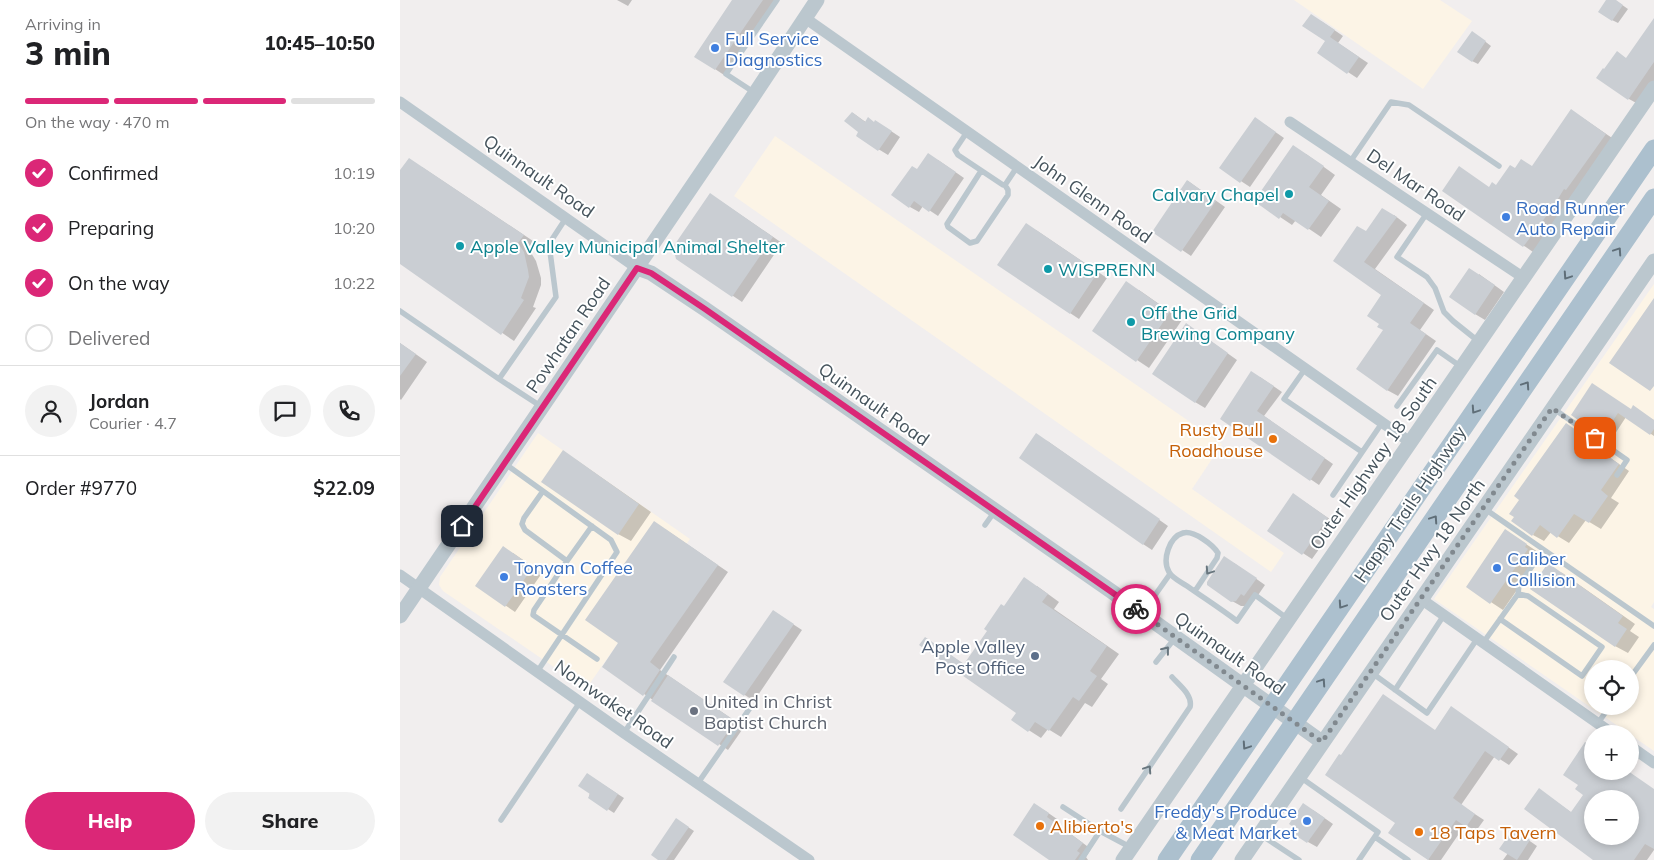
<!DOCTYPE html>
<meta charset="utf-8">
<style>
:root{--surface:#fff;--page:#f2f2f2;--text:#202124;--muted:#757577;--line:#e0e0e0;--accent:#db2777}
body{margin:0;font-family:Mulish,sans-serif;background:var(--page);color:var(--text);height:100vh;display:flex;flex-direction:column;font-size:19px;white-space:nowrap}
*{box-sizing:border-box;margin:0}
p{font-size:16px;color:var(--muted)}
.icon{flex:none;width:28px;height:28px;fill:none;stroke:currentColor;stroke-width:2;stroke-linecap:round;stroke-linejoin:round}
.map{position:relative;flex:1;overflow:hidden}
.details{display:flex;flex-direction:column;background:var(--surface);width:400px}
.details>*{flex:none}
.buttons{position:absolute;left:1184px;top:660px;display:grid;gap:10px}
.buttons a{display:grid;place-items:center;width:55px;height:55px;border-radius:50%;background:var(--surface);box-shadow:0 2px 8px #0003;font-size:25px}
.pin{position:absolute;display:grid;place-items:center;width:42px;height:42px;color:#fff;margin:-21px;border-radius:10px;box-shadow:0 2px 8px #0006}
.courier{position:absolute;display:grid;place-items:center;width:50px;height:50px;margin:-25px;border:4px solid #db2777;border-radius:50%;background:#fff;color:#222;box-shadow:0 1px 6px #0007}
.overview em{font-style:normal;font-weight:800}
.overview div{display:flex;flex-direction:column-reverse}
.overview{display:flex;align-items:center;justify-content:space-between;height:85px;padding:0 25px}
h1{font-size:32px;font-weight:800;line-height:38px}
.bar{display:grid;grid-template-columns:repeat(4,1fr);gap:8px 5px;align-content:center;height:60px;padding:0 25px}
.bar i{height:6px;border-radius:4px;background:var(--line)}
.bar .active{background:var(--accent)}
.bar p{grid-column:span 4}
.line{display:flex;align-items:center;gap:12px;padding:0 25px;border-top:1px solid var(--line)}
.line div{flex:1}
.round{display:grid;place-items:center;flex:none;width:52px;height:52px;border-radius:26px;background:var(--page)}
ol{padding:0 25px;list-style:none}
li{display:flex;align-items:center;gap:15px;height:55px}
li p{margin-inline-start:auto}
li .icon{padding:5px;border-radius:50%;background:var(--accent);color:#fff;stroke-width:4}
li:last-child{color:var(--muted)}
li i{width:28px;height:28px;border:2px solid var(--line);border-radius:50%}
.cta{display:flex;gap:10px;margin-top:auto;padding:10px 25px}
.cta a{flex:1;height:58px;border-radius:30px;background:var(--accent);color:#fff;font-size:20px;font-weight:800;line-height:58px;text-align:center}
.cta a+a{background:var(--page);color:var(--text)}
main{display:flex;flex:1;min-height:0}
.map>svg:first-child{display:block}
.commercial{fill:#fcf4e6;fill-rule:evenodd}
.shadow{fill:#0003;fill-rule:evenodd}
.building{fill:#caced3;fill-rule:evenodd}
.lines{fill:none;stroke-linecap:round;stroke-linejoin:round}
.service{stroke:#bbc7ce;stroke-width:5.5}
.minor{stroke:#bbc7ce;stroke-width:11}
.tertiary{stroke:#bbc7ce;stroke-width:15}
.primary{stroke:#acc0ce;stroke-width:19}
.oneway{stroke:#5f6e78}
.oneway2{stroke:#68767e}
.done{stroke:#81898f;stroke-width:5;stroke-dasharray:0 9}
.route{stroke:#db2777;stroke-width:6}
.shop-dot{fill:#3f7fe0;stroke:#fff;stroke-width:2}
.culture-dot{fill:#0f9aa8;stroke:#fff;stroke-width:2}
.food-dot{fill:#e8710a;stroke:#fff;stroke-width:2}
.service-dot{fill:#5c6f8a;stroke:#fff;stroke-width:2}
.worship-dot{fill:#6b7280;stroke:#fff;stroke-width:2}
.labels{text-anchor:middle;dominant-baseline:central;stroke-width:4;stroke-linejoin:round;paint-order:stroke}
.shop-label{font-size:18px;fill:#366cbe;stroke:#fff;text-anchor:start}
.street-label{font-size:18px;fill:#45535c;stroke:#fff}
.culture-label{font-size:18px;fill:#0d838f;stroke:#fff;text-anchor:start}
.food-label{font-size:18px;fill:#c56008;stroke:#fff;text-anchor:start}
.service-label{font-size:18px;fill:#4e5e75;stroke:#fff;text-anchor:end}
.worship-label{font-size:18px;fill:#5b616d;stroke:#fff;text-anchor:start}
</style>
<main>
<section class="details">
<div class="overview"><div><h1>3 min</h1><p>Arriving in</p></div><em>10:45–10:50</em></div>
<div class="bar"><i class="active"></i><i class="active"></i><i class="active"></i><i></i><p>On the way · 470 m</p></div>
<ol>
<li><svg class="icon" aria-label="check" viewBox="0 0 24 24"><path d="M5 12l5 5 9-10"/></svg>Confirmed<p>10:19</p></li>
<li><svg class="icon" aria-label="check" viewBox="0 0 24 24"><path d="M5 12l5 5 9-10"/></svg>Preparing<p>10:20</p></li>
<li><svg class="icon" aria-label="check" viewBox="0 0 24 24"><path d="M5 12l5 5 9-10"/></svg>On the way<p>10:22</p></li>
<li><i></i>Delivered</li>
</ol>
<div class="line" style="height:90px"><a class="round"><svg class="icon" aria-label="person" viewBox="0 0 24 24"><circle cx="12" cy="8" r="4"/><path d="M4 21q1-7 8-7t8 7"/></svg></a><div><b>Jordan</b><p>Courier · 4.7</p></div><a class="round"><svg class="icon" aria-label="chat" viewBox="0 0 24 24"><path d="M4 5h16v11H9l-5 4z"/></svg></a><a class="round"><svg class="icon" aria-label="phone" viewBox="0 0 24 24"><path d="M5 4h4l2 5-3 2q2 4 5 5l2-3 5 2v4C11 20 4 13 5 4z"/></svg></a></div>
<div class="line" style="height:65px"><div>Order #9770</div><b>$22.09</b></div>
<div class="cta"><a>Help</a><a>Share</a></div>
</section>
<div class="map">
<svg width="1254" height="860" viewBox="0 0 1254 860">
<rect width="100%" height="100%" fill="#f1eeee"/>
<path class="commercial" d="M894,0h146l32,21 -49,68z
M375,136l447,308 -30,45 92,64 -13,19 -537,-376z
M1254,284v318l-3,5 3,2v142l-220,-152zM1192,669h38v37h-38z
M138,433l152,106 -104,150 -143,-98 -4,-6 1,-8z"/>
<path class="shadow" d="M217,0h15l-4,6z
M334,0h42l-52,75 -9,-6z
M1208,0h7l13,9 -10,14 -6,-3z
M921,21l22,15 -5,7 30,20 -11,15 -38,-25 8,-12z
M1254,21v60l-16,23 -9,-5 -24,-28 12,-18 10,6z
M1078,36l13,10 -13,18 -6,-3z
M453,113l14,10 18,4 15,10 -12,18 -31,-19 3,-4z
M1180,116l35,24 -82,112 -89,-61 49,1 3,-6 19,-17 18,-2z
M864,124l20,14 -34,49 -29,-19z
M906,154l29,21 -14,20 20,14 -20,28 -25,-17 -4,5 -36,-24z
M538,160l26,18 -26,38 -15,-10 -4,6 -9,-5 7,-36z
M22,167l114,76 -6,8 6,10 5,17v7l-8,22 3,1 -22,33 -114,-78v-90z
M788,181l37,26 -34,49 -37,-25z
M319,200l63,43 -40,59 -65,-44z
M994,215l13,10 -32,44 59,41 -14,20 16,11 -38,55 -11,-6 -5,-95 -47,-34 32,-28z
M636,230l71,48 -28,41 -9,-6z
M1079,274l25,18 -19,28 -10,-6z
M739,290l43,30 -33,48 -12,-8z
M795,330l42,30 -32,48 -10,-6z
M0,343l27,19 -26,38 -1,-1z
M860,377l22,15 -18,24 69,48 -14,21 -97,-66z
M1231,410l23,10v16l-28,-19 -15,23 -38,-25z
M1177,431l33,23 -1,3 20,14 -18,27 8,5 -18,26 -15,-9 -17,23 -18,-11 -7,9 -11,-6z
M646,440l122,86 -16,24 -9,-6z
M175,459l76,53 -20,29 -13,-7z
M902,500l35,24 -25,35 -43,-28z
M265,529l63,43 -68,98 84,57 -16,23 -84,-56z
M1106,531l32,21 -2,3 4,2 -37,53 -35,-23z
M113,553l29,20 -27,39 -38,-26z
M834,563l31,22 -11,16 -8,5h-5l-9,-5z
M1161,572l74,52 -5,7 9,6 -11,16 -13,-7z
M637,586l22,16 -5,7 65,45 -18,25 7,5 -16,23 -7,-4 -24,34 -13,-8 -7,9 -28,-18 5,-7 -93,-75 40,27 40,-57z
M382,617l20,13 -48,71 -29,-19z
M1061,714l57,40 -9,11 -14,-9 -34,49 23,15 -8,11 -11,-6 -24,35h-12l-39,-27 7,-10 39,-92z
M1186,744l6,4v23l62,19v60l-7,10h-51l-56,-70 32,23 13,-18 -5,-10zM1192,799h38v37h-38z
M193,778l31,20 -10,15 -25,-16z
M644,810l13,9 -1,4 35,26 -5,8 2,3h-37z
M913,810l20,14 -16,23 -9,-5z
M282,823l12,8 -20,29h-13z
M1121,835l16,11 -9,14h-25z"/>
<path class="building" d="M332,0h31l-48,70 -21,-13z
M1206,0h10l7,5 -11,16 -14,-9z
M911,14l24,16 -5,7 29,20 -12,17 -30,-21 8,-12 -23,-15z
M1254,18v44l-26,38 -32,-22 7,-10 1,1 13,-18 9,7z
M1072,31l14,10 -14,21 -15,-10z
M1171,109l35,25 -40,56 -2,-1 -11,18 -30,40 -81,-56 17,-25 30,21 3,-5 4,3 14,-20 5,3 6,-9 11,7z
M452,112l13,10 3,-5 6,5 1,-2 17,11 -14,20 -22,-15 2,-4 -14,-11z
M855,117l21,15 -36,51 -21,-15z
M893,145l31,21 -15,21 20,14 -21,29 -25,-17 -4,6 -25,-18z
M528,153l28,19 -27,40 -15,-11 -5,7 -18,-13 21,-29 5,3z
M9,158l115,77 -6,8 6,9 4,18 1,7 -8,21 3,2 -23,35 -101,-71v-94z
M787,180l29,21 -35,51 -29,-20z
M310,193l63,44 -41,60 -56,-38 -3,-12z
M982,208l15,9 -33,45 60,41 -14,20 16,11 -39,57 -31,-22 27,-39 -6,-3 2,-3 -12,-8 14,-21 -48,-34 24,-35 9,5z
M626,223l72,49 -28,42 -73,-49z
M1069,268l26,17 -20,30 -26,-18z
M726,281l44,31 -34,50 -44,-31z
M1254,298v88l-4,5 -41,-28z
M786,323l42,30 -33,50 -43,-29z
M0,343l16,11 -16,22z
M851,371l23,15 -17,25 68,47 -15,23 -90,-62z
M1192,383l39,26 2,-4 21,15v9l-4,6 -32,-22 -16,24 -31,-22z
M1166,423l34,24 -2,2 21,15 -18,26 7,6 -19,27 -15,-9 -17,24 -17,-13 -8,11 -21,-15 3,-4 -5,-3 10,-14 -5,-4z
M636,433l124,86 -17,26 -124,-87z
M163,450l76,54 -21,31 -77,-53z
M893,493l35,25 -26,37 -35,-24z
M254,521l64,44 -68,97 10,8 -17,26 -41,-29 16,-24 -33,-23z
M1105,529l22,15 -2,3 3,2 -38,55 -24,-17z
M103,546l30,21 -28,40 -30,-21z
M824,556l33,22 -13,18 -3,-2 -5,7 -5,1 -24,-17v-3z
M1148,563l75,53 -5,7 9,6 -12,18 -85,-58z
M624,577l24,17 -6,8 65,44 -17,25 7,5 -18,25 -6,-4 -24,34 -14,-9 -7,10 -17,-12 5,-7 -97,-68 6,-8 39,27 23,-33 -3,-2 17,-25 3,2z
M373,610l21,14 -50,72 -21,-14z
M268,675l67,46 -17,25 -67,-45z
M983,694l52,36 16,-24 58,41 -10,14 -14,-10 -32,47 22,16 -9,13 -10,-7 -28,40 -40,-27 7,-10 -70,-48 14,-21 2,1z
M1185,742l7,5v24h36l26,18v60l-9,-5 -11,16h-41l-69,-51 15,-21 32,24 12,-17 -8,-6 3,-4 -15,-10zM1192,799h38v37h-38z
M187,773l31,21 -11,17 -19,-13 2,-4 -12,-8z
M634,803l15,10 -2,4 36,26 -6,8 3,2 -5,7h-26l-36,-25z
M903,803l22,15 -18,25 -18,-12 3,-5 -3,-2z
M276,818l13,9 -23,33h-8l-7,-5z
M1113,829l17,11 -13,20 -18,-11z"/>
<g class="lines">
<path class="service" d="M355,93l-29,-19 51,-74
M567,132l-12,18 3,5 45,30h2l12,-18
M950,162l41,-60 18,3 90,61
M581,171l-34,53 1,3 22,16 7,-2 31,-46v-5l-3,-5
M1027,213l-30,44 30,20 8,11 9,24 9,9 25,20
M0,311l99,68
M905,369l-21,30 78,53
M997,406l40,-56 23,16
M142,407l-43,-28 57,-82 -7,-53 17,-26
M1154,409l73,51 -10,15
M104,463l107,77 6,12 -80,120
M143,491l-19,27 -2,6 3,6 42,31 25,-35
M933,495l49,-72
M1085,509l169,117
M585,525l10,-14
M167,561l-33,49 -1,5 64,44
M795,591l22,-33 1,-5c-5,-8 -24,-23 -35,-20 -14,4 -21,27 -14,39 3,6 12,10 18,14 17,12 34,23 50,35l18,-26 33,24
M743,612l27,-38
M1100,619l82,57 20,-29 -74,-51 -10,-2
M1083,643l35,-49 1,-9 16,-23
M756,662l19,-24
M972,673l55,40 50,-74
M1230,678l24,-33
M995,690l49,-75
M1198,723l12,-17
M224,733l50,-76
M900,777l78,55 -19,28
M298,783l52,-75
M663,807l37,24 30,16
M721,809l69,-102c3,-12 -11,-22 -18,-30
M101,820l79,-118
M861,835l38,25
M975,837l33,23
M681,860l19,-29"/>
<path class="minor" d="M405,18l605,424
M0,102l237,166
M890,122l234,156
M0,575l224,158 185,127
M1021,599l192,135
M1230,746l24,17"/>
<path class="tertiary" d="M237,268l14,5 54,36 406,282 211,151
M0,616l350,-515 67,-101
M723,860l531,-772
M842,860l412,-599"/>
<path class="primary" d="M767,860l487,-711
M800,860l454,-662"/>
</g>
<defs><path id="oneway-chevron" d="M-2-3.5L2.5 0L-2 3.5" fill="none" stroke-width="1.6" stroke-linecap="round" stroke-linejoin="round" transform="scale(1.25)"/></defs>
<g class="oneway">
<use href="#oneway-chevron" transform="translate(1218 251) rotate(-56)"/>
<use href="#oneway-chevron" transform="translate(1167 276) rotate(124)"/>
<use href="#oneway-chevron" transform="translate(1126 385) rotate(-56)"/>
<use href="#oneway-chevron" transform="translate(1075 410) rotate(124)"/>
<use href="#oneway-chevron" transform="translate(1034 519) rotate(-56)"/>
<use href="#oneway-chevron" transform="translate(942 605) rotate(124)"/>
<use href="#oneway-chevron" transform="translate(922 682) rotate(-56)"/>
<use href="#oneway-chevron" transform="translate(846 746) rotate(124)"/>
</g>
<g class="oneway2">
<use href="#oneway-chevron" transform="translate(809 571) rotate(124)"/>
<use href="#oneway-chevron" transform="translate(766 650) rotate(-52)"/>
<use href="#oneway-chevron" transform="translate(748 769) rotate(-56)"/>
</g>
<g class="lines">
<path class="done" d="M736,609l186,133 230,-334 43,30"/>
<path class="route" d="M62,526l175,-258 14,5 54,36 431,300"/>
</g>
<g class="shop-dot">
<circle cx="315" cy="48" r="5"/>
<circle cx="1106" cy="217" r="5"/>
<circle cx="1097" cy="568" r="5"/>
<circle cx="104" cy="577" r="5"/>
<circle cx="907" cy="821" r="5"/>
</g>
<g class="culture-dot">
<circle cx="889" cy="194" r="5"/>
<circle cx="60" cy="246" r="5"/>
<circle cx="648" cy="269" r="5"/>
<circle cx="731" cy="322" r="5"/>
</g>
<g class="food-dot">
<circle cx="873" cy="439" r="5"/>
<circle cx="640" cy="826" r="5"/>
<circle cx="1019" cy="832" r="5"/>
</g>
<circle class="service-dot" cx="635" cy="656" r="5"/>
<circle class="worship-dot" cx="294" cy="711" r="5"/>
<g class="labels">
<g class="shop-label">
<text x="325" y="38">Full Service<tspan x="325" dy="21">Diagnostics</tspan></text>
<text x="1116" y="207">Road Runner<tspan x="1116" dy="21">Auto Repair</tspan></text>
<text x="1107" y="558">Caliber<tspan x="1107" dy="21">Collision</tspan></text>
<text x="114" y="567">Tonyan Coffee<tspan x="114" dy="21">Roasters</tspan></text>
<text x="897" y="811" text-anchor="end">Freddy's Produce<tspan x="897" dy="21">&amp; Meat Market</tspan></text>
</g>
<g class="street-label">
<text transform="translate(139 176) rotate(35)">Quinnault Road</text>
<text transform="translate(1016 185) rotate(34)">Del Mar Road</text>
<text transform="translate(693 199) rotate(35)">John Glenn Road</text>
<text transform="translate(168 335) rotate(-56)">Powhatan Road</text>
<text transform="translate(474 404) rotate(35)">Quinnault Road</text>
<text transform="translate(973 463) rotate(-55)">Outer Highway 18 South</text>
<text transform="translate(1010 504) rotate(-56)">Happy Trails Highway</text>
<text transform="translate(1032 550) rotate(-55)">Outer Hwy 18 North</text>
<text transform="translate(830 653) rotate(35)">Quinnault Road</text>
<text transform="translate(214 704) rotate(35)">Nomwaket Road</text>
</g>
<g class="culture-label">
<text x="879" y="194" text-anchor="end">Calvary Chapel</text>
<text x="70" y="246">Apple Valley Municipal Animal Shelter</text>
<text x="658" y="269">WISPRENN</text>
<text x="741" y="312">Off the Grid<tspan x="741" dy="21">Brewing Company</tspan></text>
</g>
<g class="food-label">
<text x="863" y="429" text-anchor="end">Rusty Bull<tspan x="863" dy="21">Roadhouse</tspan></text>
<text x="650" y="826">Alibierto's</text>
<text x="1029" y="832">18 Taps Tavern</text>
</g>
<g class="service-label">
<text x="625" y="646">Apple Valley<tspan x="625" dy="21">Post Office</tspan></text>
</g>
<g class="worship-label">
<text x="304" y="701">United in Christ<tspan x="304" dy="21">Baptist Church</tspan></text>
</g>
</g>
</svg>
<div class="buttons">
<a><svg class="icon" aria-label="locate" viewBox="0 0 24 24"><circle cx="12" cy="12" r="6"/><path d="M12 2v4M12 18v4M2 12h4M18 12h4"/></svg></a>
<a>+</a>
<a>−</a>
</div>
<div class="pin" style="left:1195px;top:438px;background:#ea580c"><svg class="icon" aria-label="bag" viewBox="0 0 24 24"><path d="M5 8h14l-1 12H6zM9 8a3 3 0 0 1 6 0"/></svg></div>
<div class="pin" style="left:62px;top:526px;background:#1f2937"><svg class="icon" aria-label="home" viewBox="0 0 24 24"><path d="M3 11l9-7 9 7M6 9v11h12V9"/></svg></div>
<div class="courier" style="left:736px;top:609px"><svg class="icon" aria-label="bike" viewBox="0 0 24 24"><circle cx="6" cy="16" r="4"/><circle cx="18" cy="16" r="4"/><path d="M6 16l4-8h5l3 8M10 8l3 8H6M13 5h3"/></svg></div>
</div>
</main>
